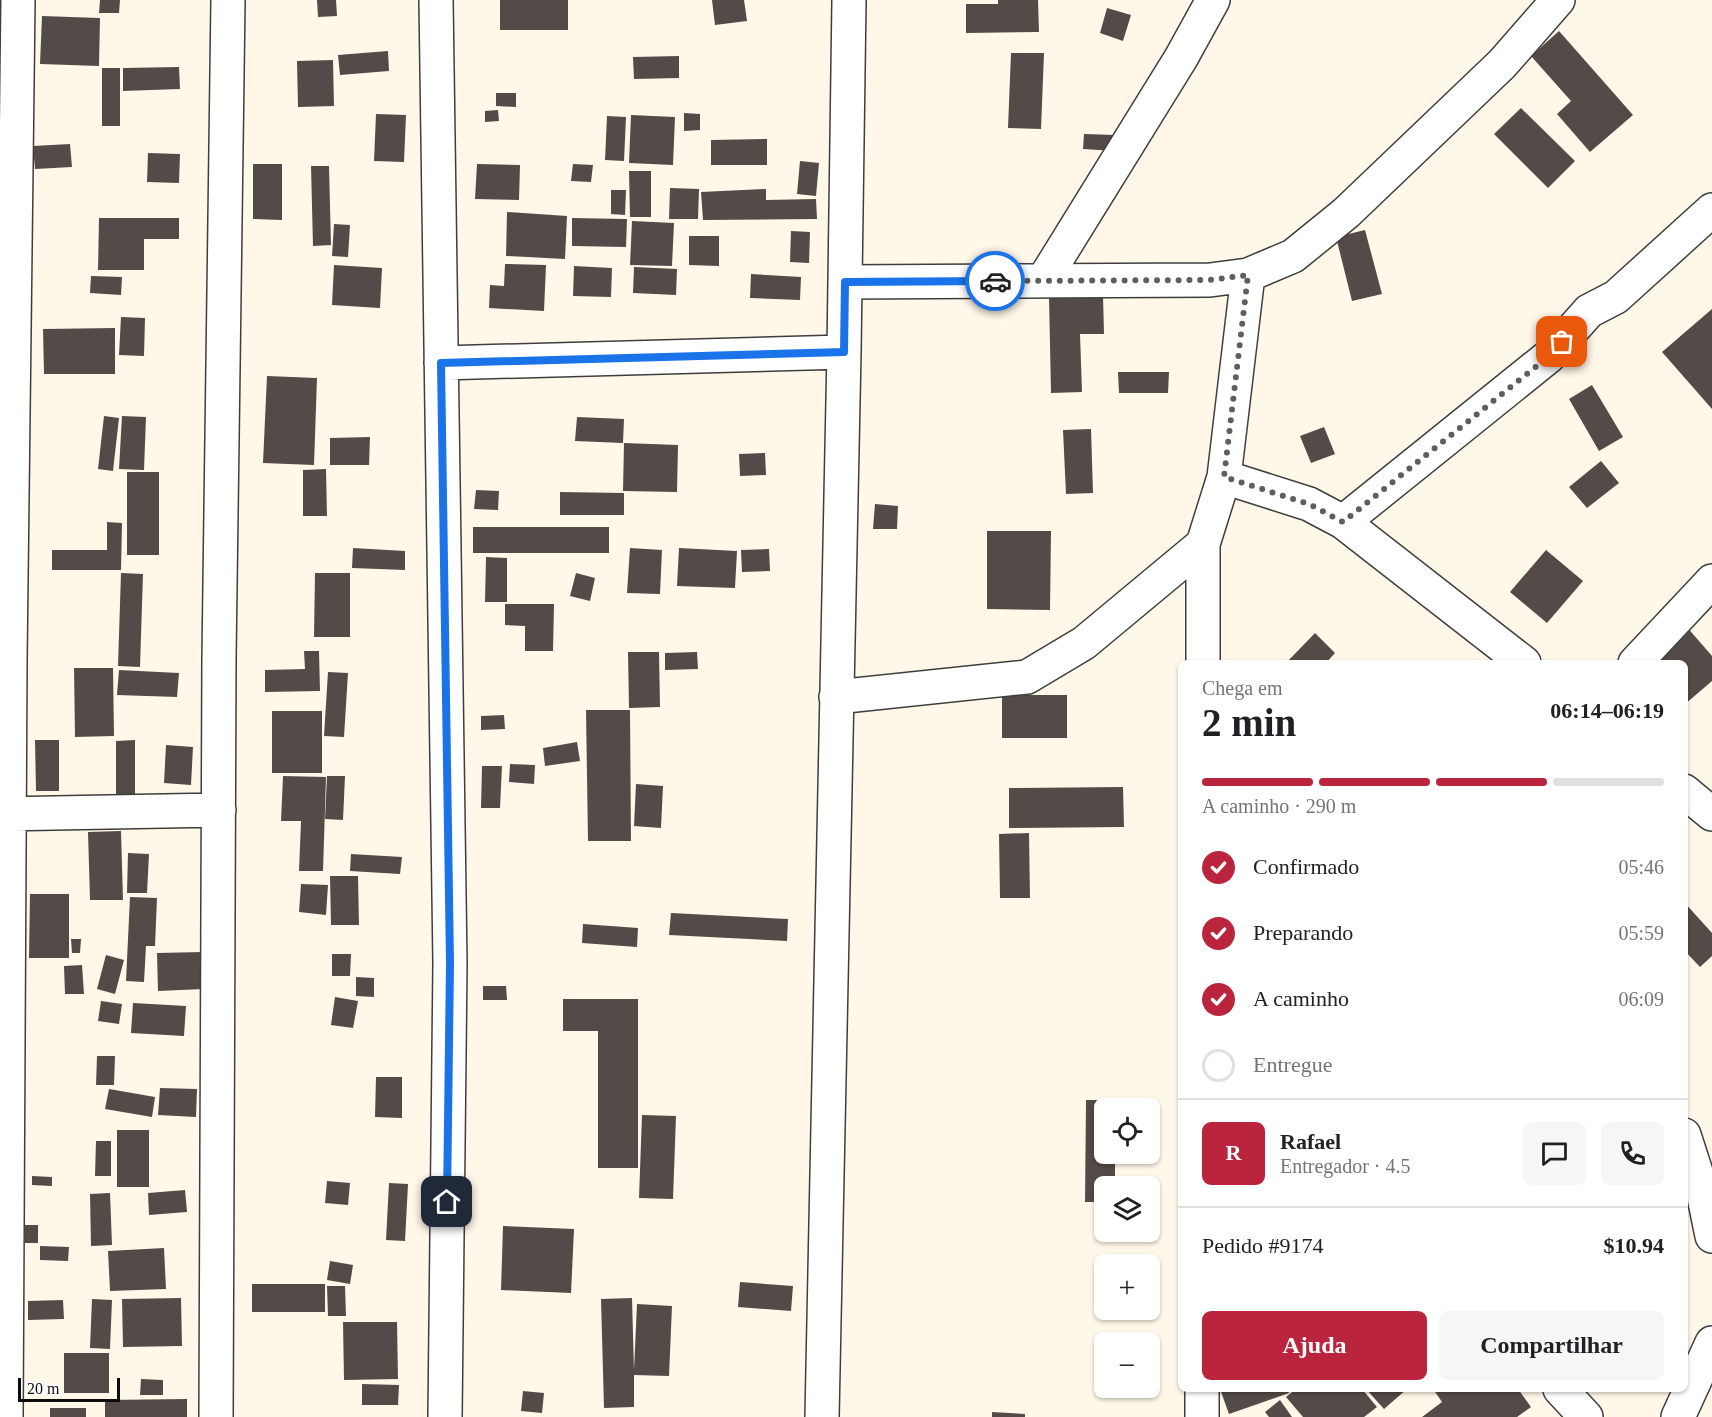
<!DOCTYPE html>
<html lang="pt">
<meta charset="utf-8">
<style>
:root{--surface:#fff;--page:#f6f6f6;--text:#202124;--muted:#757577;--line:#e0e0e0;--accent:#ba243c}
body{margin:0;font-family:"Times New Roman",serif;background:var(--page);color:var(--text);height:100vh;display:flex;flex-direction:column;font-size:22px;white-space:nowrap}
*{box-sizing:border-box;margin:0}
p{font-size:20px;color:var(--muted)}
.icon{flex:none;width:33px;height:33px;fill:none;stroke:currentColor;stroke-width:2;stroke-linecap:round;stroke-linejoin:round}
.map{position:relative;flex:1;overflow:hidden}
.drawer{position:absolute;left:1178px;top:660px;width:510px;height:732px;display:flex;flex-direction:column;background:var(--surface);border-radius:9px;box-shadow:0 2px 4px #0004}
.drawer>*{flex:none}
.controls{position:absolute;left:1094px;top:1098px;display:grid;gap:12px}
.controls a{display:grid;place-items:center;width:66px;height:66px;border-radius:9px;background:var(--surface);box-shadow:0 2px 4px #0004;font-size:30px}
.scale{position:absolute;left:18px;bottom:15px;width:102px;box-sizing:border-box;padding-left:6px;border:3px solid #0b0b0b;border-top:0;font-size:16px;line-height:21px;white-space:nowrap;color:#0b0b0b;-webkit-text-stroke:4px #fff;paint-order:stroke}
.pin{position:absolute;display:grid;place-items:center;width:51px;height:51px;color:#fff;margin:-26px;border-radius:12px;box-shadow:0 3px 9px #0006}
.courier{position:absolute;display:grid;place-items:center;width:60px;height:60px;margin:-30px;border:4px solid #1a73e8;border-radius:50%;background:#fff;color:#222;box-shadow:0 2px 8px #0007}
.overview em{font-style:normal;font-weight:700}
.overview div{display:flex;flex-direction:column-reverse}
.overview{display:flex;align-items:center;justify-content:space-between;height:102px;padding:0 24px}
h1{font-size:39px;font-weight:700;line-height:45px}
.bar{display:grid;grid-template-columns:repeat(4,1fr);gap:9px 6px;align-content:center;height:72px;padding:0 24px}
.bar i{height:8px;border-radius:4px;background:var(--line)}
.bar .active{background:var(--accent)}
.bar p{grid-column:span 4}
.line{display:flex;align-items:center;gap:15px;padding:0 24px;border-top:2px solid var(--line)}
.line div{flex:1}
.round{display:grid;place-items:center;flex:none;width:63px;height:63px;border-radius:9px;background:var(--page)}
ol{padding:0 24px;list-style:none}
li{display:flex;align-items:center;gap:18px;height:66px}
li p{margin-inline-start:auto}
li .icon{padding:6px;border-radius:50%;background:var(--accent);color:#fff;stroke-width:4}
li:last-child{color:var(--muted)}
li i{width:33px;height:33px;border:3px solid var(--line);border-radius:50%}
.button{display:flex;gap:12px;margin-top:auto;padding:12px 24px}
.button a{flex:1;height:69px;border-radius:9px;background:var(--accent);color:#fff;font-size:24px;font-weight:700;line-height:69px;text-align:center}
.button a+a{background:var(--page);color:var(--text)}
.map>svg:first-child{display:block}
.building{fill:#534b47}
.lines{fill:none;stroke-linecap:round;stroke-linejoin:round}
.street-casing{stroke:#3e3e3e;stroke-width:36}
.street{stroke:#fff;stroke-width:33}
.done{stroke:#605e59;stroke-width:6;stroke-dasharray:0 10.8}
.route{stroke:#1a73e8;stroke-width:8}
</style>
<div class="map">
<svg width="1712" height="1417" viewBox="0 0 1712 1417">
<rect width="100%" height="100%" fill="#fff8e9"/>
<path class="building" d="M100,0h20l-1,13h-20z
M317,0h19l1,16 -19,1z
M500,0h68v30h-68z
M712,0h32l3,21 -32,4z
M998,0h40l1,32 -73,1v-29h32z
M1107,8l24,7 -8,26 -23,-8z
M42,16l58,2 -1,48 -59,-2z
M1559,31l74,84 -43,37 -33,-38 14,-13 -40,-45z
M388,51l1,20 -49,4 -2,-20z
M1011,53h33l-3,76 -33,-1z
M679,56v22l-45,1 -1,-22z
M333,60l1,46 -36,1 -1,-46z
M179,67l1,22 -57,2v-23z
M102,68h18v58h-18z
M496,93h20v14l-20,-1z
M1521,108l54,53 -27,27 -54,-54z
M498,110l1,11 -14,1v-11z
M684,113l16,1v16l-16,1z
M376,114l30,1 -2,47 -30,-1z
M631,115l44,2 -2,48 -44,-2z
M607,116l19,1 -2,44 -19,-1z
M1084,134l32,1 -1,16 -32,-2z
M767,139v26h-56v-25z
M70,144l2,23 -37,2 -2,-23z
M148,153l32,1 -1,29 -32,-1z
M800,161l19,2 -3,33 -19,-2z
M253,164h29v56l-29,-1z
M477,164l43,1 -1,35 -44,-1z
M573,164l20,1 -2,17 -20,-1z
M311,166h18l2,79 -18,1z
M629,171h22v46h-21z
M670,188l29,1 -1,30h-29z
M766,189v11l50,-1 1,20 -114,1 -2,-28z
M611,190h15l-1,25 -14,-1z
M507,212l60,4 -2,43 -59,-3z
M99,218h80v21h-35v31h-46z
M572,218l55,1 -1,28 -54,-1z
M632,221l42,2 -2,43 -42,-1z
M334,224l16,1 -2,32 -16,-1z
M1365,230l17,64 -30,7 -16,-64z
M791,231l19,1 -1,31 -19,-1z
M689,236h30v30l-30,-1z
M505,264l41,1 -2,46 -55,-3 1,-23 14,1z
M334,265l48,3 -2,40 -48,-3z
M574,266l38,2 -1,29 -38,-1z
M634,267l43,2 -1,26 -43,-2z
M751,274l50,3 -1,23 -50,-2z
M91,276l31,1 -1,18 -31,-2z
M1103,295l1,39h-24l2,58 -31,1 -2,-97z
M1712,309v100l-50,-57z
M121,317l24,1 -1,38 -25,-1z
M115,328v46h-71l-1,-45z
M1118,372h51l-1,21h-49z
M267,376l50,2 -3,87 -51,-2z
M1592,385l31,52 -24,14 -30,-52z
M104,416l15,2 -6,53 -15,-2z
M122,416l24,1 -2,53 -25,-1z
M577,417l47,2 -1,24 -48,-2z
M1324,427l11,27 -24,9 -11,-27z
M1091,429l2,64 -27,1 -3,-64z
M370,437l-1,28h-39v-27z
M624,443l54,2 -1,47 -54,-1z
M765,453l1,22 -26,1 -1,-22z
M1601,461l18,22 -32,25 -18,-21z
M326,469l1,47h-24v-46z
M127,472h32v83h-32z
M476,490l23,1 -1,19 -24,-1z
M560,492l64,1v22h-64z
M875,504l23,2 -1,23h-24z
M107,522l15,1 -1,47h-69v-20h55z
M473,527h136v26h-136z
M987,531h64l-1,79 -63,-1z
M353,548l52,3v19l-53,-2z
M630,548l32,2 -2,44 -33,-1z
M679,548l58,3 -2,37 -58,-2z
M769,549l1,22 -28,1 -1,-22z
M1546,550l37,31 -36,42 -37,-31z
M486,557l21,1v44h-22z
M121,573l22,1 -3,93 -22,-1z
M315,573h35v64h-36z
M576,573l19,5 -5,23 -20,-5z
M505,604h49l-1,47h-28v-25l-20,-1z
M1686,626l26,30v25l-28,24v-42h-39z
M1315,633l20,20 -9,10h-40z
M304,651h15l1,40 -55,1v-22l40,-1z
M628,652h31l1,55 -31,1z
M697,652l1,17 -33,1v-17z
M74,668h39l1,68 -39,1z
M119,670l60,3 -2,24 -60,-2z
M328,672l20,1 -4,64 -20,-1z
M1002,695h65v43h-65z
M586,710h44l1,131h-43z
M272,711h50v62h-50z
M504,715l1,14 -24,1v-14z
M35,740h24v51h-23z
M135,740v55h-19v-54z
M577,742l3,19 -35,5 -2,-18z
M166,745l27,2 -2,38 -27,-2z
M510,764l25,1 -1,19 -25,-2z
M482,766h20l-2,42h-19z
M283,776l43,1 -3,94h-24l2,-50h-20z
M327,776h18l-2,44 -18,-1z
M636,784l27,2 -2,42 -27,-2z
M1123,787l1,40 -115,1v-40z
M121,831l2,69h-33l-2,-68z
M1029,833l1,65h-30l-1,-64z
M128,853l21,1 -2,39h-20z
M351,854l51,3 -2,17 -50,-3z
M330,876h28l1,49h-28z
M301,884l27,1 -2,30 -27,-3z
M30,894h39v64h-40z
M130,897l27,1 -2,48h-9l-2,36 -18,-1z
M1684,902l28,31v23l-12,11 -16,-17z
M671,913l117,6 -1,22 -118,-6z
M583,924l55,4 -1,19 -55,-4z
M71,939h10l-1,14h-8z
M203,952l1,37 -46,2 -1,-38z
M332,954h19l-1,22h-18z
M106,955l18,5 -9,34 -18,-5z
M82,965l2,29h-19l-1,-28z
M356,977l18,1v19l-18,-1z
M483,986h23l1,14h-24z
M335,997l23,4 -5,27 -22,-3z
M563,999h75v169h-40v-137h-35z
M101,1001l21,3 -3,20 -21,-3z
M133,1003l53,3 -2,30 -53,-3z
M97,1056h18l-1,29h-18z
M376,1077h26v41l-27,-1z
M160,1088l37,1 -1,28 -38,-2z
M109,1089l46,8 -3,20 -47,-8z
M1086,1100h30v8h-12v46h11v32h-11v16h-19z
M642,1115l34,1 -3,83 -34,-1z
M117,1130h32v57h-32z
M96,1141h15v35h-16z
M32,1176l20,1v9l-20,-1z
M327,1181l23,2 -2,22 -23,-2z
M389,1183l19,1 -3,57 -19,-1z
M185,1190l2,22 -38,3 -1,-22z
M110,1193l2,52 -21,1 -1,-52z
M25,1225h13v18h-13z
M503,1226l71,3 -3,64 -70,-3z
M40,1246l29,1 -1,14 -28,-1z
M164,1248l2,41 -56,2 -2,-40z
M330,1261l23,4 -3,19 -23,-4z
M740,1282l53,4 -2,25 -53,-4z
M252,1284h73v28h-73z
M327,1286h18l1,30h-18z
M181,1298l1,48 -59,1 -1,-48z
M632,1298l2,72 3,-66 35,2 -3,70 -35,-1v32l-30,1 -3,-109z
M92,1299l20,1 -2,49 -20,-1z
M63,1300l1,19 -36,1v-19z
M343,1322h54l1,57 -54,1z
M64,1353h45v40h-45z
M141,1379l22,1v15h-23z
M362,1384l37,1 -1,20h-36z
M1220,1389h67l2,4 -60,21z
M1296,1389h66l15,18 -13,10h-61l-17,-20z
M1366,1389h41l-23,20z
M1433,1389h85l13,18 -14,10h-95l20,-15z
M523,1391l21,2 -2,20 -21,-2z
M187,1399v18h-82v-17z
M1280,1400l12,17h-23l-4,-5z
M50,1408h36v9h-36z
M992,1412l33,2v3h-33z"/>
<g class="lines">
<g class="street-casing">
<path id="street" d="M436,0l14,963 -5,454
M1043,281l138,-223 32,-58
M845,282l365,-2 38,-5 45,-19 53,-43 156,-149 56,-64
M441,363l403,-11
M1224,477l85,27 34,18 181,141
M1343,522l205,-165 41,-46 27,-14 96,-87
M1203,663v-119l21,-67 24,-202
M1635,663l77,-82
M836,697l191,-20 57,-34 119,-99
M1684,791l28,23
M0,814l219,-4
M1684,1135l20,62 8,39
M1560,1389l26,28
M6,1417l4,-757 8,-660
M216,1417l3,-759 9,-658
M822,1417l22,-1065 5,-352
M1202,1417v-28
M1678,1417l34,-74"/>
</g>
<use href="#street" class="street"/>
</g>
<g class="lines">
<path class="done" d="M995,281l215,-1 38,-5 -24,202 85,27 34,18 205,-165 14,-15"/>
<path class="route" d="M447,1202l3,-239 -9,-600 403,-11 1,-70 150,-1"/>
</g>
</svg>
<div class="controls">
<a><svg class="icon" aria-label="locate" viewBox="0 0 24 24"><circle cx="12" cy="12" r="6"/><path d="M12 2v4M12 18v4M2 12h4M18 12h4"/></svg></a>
<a><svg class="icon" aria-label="layers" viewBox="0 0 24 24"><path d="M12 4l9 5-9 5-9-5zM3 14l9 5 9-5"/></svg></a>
<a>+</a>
<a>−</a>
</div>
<div class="scale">20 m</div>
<div class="pin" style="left:1562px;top:342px;background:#ea580c"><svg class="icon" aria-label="bag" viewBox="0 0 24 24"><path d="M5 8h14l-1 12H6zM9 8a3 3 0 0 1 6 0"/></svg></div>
<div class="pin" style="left:447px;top:1202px;background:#1f2937"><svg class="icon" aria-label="home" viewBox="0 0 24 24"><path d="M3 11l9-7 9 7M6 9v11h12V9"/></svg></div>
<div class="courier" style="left:995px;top:281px"><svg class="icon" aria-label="car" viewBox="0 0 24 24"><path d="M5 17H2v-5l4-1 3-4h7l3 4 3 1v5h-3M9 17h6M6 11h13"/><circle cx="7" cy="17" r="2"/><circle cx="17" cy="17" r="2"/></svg></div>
<section class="drawer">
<div class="overview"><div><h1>2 min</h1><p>Chega em</p></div><em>06:14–06:19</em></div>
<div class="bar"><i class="active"></i><i class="active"></i><i class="active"></i><i></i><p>A caminho · 290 m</p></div>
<ol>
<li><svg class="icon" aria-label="check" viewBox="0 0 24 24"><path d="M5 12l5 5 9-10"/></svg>Confirmado<p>05:46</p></li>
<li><svg class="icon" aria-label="check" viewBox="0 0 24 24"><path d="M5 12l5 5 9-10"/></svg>Preparando<p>05:59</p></li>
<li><svg class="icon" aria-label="check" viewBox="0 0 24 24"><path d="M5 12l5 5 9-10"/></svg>A caminho<p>06:09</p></li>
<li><i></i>Entregue</li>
</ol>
<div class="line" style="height:108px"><b class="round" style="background:var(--accent);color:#fff">R</b><div><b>Rafael</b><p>Entregador · 4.5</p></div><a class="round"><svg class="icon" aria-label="chat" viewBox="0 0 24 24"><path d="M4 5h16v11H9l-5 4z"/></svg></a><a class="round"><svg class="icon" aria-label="phone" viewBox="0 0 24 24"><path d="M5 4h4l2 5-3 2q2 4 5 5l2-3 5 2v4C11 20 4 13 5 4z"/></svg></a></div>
<div class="line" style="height:78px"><div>Pedido #9174</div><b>$10.94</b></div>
<div class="button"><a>Ajuda</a><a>Compartilhar</a></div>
</section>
</div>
